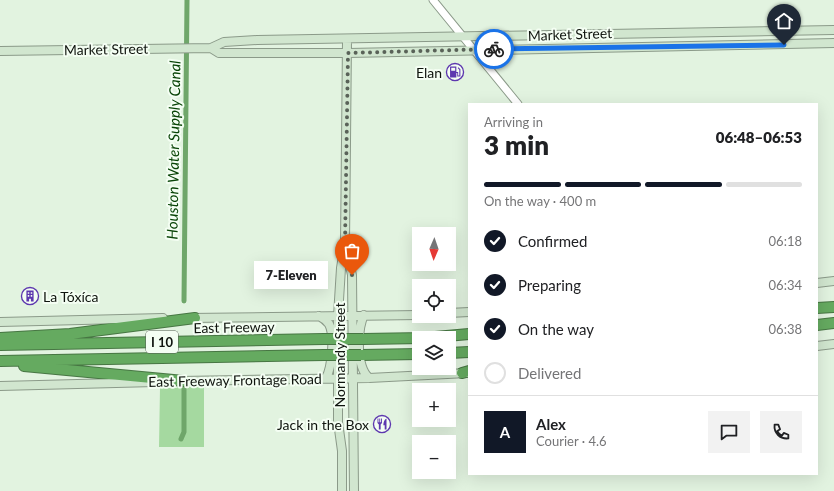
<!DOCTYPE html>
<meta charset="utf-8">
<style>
:root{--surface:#fff;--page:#f2f2f2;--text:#202124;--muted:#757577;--line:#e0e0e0;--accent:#111827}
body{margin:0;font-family:Lato,sans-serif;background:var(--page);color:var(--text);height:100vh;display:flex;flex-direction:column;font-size:15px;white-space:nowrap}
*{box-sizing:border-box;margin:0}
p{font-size:13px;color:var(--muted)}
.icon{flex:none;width:22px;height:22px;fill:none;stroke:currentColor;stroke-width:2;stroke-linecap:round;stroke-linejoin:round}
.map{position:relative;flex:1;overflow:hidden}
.drawer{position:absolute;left:468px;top:103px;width:350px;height:372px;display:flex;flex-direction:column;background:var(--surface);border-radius:0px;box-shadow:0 4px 16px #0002}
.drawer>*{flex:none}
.needle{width:26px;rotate:182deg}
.controls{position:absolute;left:412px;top:227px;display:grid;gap:8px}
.controls a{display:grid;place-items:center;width:44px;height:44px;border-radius:0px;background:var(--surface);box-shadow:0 4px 16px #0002;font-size:20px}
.pin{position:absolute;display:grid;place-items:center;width:34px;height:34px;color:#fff;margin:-41px -17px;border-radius:50% 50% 50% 0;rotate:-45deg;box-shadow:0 0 4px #0007}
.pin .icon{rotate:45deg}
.courier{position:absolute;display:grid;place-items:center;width:40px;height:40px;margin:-20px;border:3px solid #1a73e8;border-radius:50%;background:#fff;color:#222;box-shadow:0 1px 5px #0007}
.bubble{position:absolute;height:28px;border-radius:0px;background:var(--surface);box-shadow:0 4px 16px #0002;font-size:13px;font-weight:800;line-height:28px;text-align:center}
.head em{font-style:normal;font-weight:800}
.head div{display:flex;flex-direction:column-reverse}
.head{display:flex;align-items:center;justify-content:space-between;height:68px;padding:0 16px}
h1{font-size:26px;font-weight:800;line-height:30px}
.bar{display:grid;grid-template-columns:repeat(4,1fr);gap:6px 4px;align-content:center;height:48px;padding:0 16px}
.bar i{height:5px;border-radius:3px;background:var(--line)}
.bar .on{background:var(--accent)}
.bar p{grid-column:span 4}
.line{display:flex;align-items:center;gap:10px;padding:0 16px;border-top:1px solid var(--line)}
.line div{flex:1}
.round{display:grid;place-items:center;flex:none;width:42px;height:42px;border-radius:0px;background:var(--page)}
ol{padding:0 16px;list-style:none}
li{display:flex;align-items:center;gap:12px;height:44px}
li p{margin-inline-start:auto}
li .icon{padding:4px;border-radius:50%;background:var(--accent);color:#fff;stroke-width:4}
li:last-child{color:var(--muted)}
li i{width:22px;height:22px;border:2px solid var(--line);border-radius:50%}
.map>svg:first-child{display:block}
.green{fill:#a5d9a0}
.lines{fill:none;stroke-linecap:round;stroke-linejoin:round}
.canal{stroke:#6fa66a;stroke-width:5}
.tertiary-casing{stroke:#8b9a89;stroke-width:9}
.secondary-casing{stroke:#8b9a89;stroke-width:10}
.motorway-casing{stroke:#477643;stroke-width:12}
.tertiary{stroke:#fff;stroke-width:7}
.secondary{stroke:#d1e6cf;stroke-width:8}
.motorway{stroke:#65aa60;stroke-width:10}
.motorway-bridge-casing{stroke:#477643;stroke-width:12;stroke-linecap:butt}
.motorway-bridge{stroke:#65aa60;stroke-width:10}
.done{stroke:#596258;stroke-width:4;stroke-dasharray:0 7.2}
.route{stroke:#1a73e8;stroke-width:5}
.labels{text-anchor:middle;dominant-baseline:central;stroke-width:4;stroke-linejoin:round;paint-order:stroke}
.shield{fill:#f4fef3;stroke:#545a53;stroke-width:1}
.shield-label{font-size:13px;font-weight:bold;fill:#0f140e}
.street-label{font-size:14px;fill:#0f140e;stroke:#f4fef3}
.poi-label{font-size:14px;fill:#0f140e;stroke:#f4fef3;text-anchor:end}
.water-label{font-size:15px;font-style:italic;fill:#084406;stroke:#f4fef3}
</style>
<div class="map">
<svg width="834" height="491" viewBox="0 0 834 491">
<rect width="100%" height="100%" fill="#e2f3e0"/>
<path class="green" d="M177,386l27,1v60h-45l1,-59h17z"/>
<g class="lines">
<path class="canal" d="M184,301l3,-301
M181,439l3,-7v-46"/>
<g class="tertiary-casing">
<path id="tertiary" d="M433,0l85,104"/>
</g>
<g class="secondary-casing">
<path id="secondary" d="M211,48l8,5h129l486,-10
M0,51l211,-3 13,-6 33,-2 577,-10
M346,248l6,27 2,216
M817,283l17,-2
M449,313l20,-1
M364,315c-7,15 -8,52 5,63
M319,316c4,2 7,4 10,8 6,11 3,43 -3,54
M189,318l230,-3
M0,322l163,-4
M817,346l17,-2
M179,381l190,-3 98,-5
M0,386l155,-4
M342,491v-40l-4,-29v-106l3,-48 4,-25 2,-203"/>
</g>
<g class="motorway-casing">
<path id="motorway" d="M817,308l17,-1
M817,325l17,-2
M0,338l70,-4 125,-16
M363,339l61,-1 45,-4
M0,345l324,-6
M449,353l20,-1
M361,355l58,-1
M0,361l324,-6
M24,366l160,15
M462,373l7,-2"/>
</g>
<use href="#tertiary" class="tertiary"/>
<use href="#secondary" class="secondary"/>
<use href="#motorway" class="motorway"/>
<g class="motorway-bridge-casing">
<path id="motorway-bridge" d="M324,339h39
M324,355h37"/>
</g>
<use href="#motorway-bridge" class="motorway-bridge"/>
</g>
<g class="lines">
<path class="done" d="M352,275l-7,-32 3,-190 146,-4"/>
<path class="route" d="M494,49l290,-4"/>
</g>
<defs>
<g id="fuel-ring" transform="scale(0.9)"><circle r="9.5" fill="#f4fef3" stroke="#5d37af" stroke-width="1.5"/><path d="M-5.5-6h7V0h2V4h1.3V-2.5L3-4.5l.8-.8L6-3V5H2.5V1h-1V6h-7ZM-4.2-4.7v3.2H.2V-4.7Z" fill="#5d37af"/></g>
<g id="building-ring" transform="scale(0.9)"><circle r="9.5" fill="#f4fef3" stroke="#5d37af" stroke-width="1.5"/><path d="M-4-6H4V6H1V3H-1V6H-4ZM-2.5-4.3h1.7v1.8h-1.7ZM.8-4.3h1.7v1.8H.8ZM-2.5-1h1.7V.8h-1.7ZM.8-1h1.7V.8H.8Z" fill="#5d37af"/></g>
<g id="restaurant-ring" transform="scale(0.9)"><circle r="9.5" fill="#f4fef3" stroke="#5d37af" stroke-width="1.5"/><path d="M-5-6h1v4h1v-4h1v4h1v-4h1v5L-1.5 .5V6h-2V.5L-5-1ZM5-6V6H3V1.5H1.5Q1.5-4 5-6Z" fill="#5d37af"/></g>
</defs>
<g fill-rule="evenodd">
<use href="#fuel-ring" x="455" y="72"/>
<use href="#building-ring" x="30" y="296"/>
<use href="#restaurant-ring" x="382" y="424"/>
</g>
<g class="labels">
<rect class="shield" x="146" y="331" width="32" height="22" rx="3"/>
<g class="shield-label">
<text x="162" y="342">I 10</text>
</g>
<g class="street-label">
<text transform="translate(570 34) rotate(-2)">Market Street</text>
<text transform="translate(106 49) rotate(-1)">Market Street</text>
<text transform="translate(234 327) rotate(-1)">East Freeway</text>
<text transform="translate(339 355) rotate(-90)">Normandy Street</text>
<text transform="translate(235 380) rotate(-1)">East Freeway Frontage Road</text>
</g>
<g class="poi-label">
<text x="442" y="72">Elan</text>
<text x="43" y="296" text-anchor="start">La Tóxíca</text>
<text x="369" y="424">Jack in the Box</text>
</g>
<g class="water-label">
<text transform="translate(173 150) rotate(-89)">Houston Water Supply Canal</text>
</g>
</g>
</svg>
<div class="controls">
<a><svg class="needle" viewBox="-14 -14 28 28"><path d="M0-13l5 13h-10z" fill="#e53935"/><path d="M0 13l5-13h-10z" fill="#757577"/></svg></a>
<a><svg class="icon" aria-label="locate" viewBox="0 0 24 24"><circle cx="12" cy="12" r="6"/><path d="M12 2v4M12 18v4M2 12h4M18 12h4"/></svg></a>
<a><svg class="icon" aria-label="layers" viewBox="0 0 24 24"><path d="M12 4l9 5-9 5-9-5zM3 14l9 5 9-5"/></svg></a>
<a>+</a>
<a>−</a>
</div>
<div class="pin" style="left:352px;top:275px;background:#ea580c"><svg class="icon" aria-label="bag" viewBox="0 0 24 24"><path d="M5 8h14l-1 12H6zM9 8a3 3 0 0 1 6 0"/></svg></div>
<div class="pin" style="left:784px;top:45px;background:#1f2937"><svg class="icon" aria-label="home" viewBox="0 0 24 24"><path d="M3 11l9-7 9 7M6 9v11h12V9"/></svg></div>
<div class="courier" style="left:494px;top:49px"><svg class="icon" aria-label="bike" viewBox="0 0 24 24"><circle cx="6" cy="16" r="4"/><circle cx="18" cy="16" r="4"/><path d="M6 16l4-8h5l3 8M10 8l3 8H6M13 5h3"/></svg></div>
<div class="bubble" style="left:254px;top:261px;width:74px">7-Eleven</div>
<section class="drawer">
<div class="head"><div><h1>3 min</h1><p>Arriving in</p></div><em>06:48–06:53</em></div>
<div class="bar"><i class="on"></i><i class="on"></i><i class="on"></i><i></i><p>On the way · 400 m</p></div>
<ol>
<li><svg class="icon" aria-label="check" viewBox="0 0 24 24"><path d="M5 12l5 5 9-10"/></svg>Confirmed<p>06:18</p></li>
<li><svg class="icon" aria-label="check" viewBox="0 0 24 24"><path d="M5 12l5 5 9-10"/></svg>Preparing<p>06:34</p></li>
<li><svg class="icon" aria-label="check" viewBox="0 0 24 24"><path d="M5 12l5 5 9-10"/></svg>On the way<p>06:38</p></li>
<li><i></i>Delivered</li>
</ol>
<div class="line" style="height:72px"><b class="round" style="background:var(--accent);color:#fff">A</b><div><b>Alex</b><p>Courier · 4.6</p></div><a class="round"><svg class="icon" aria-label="chat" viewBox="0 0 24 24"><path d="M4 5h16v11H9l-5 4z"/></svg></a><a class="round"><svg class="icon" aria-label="phone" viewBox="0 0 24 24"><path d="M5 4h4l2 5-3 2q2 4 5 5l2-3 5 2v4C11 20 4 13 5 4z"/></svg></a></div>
</section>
</div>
